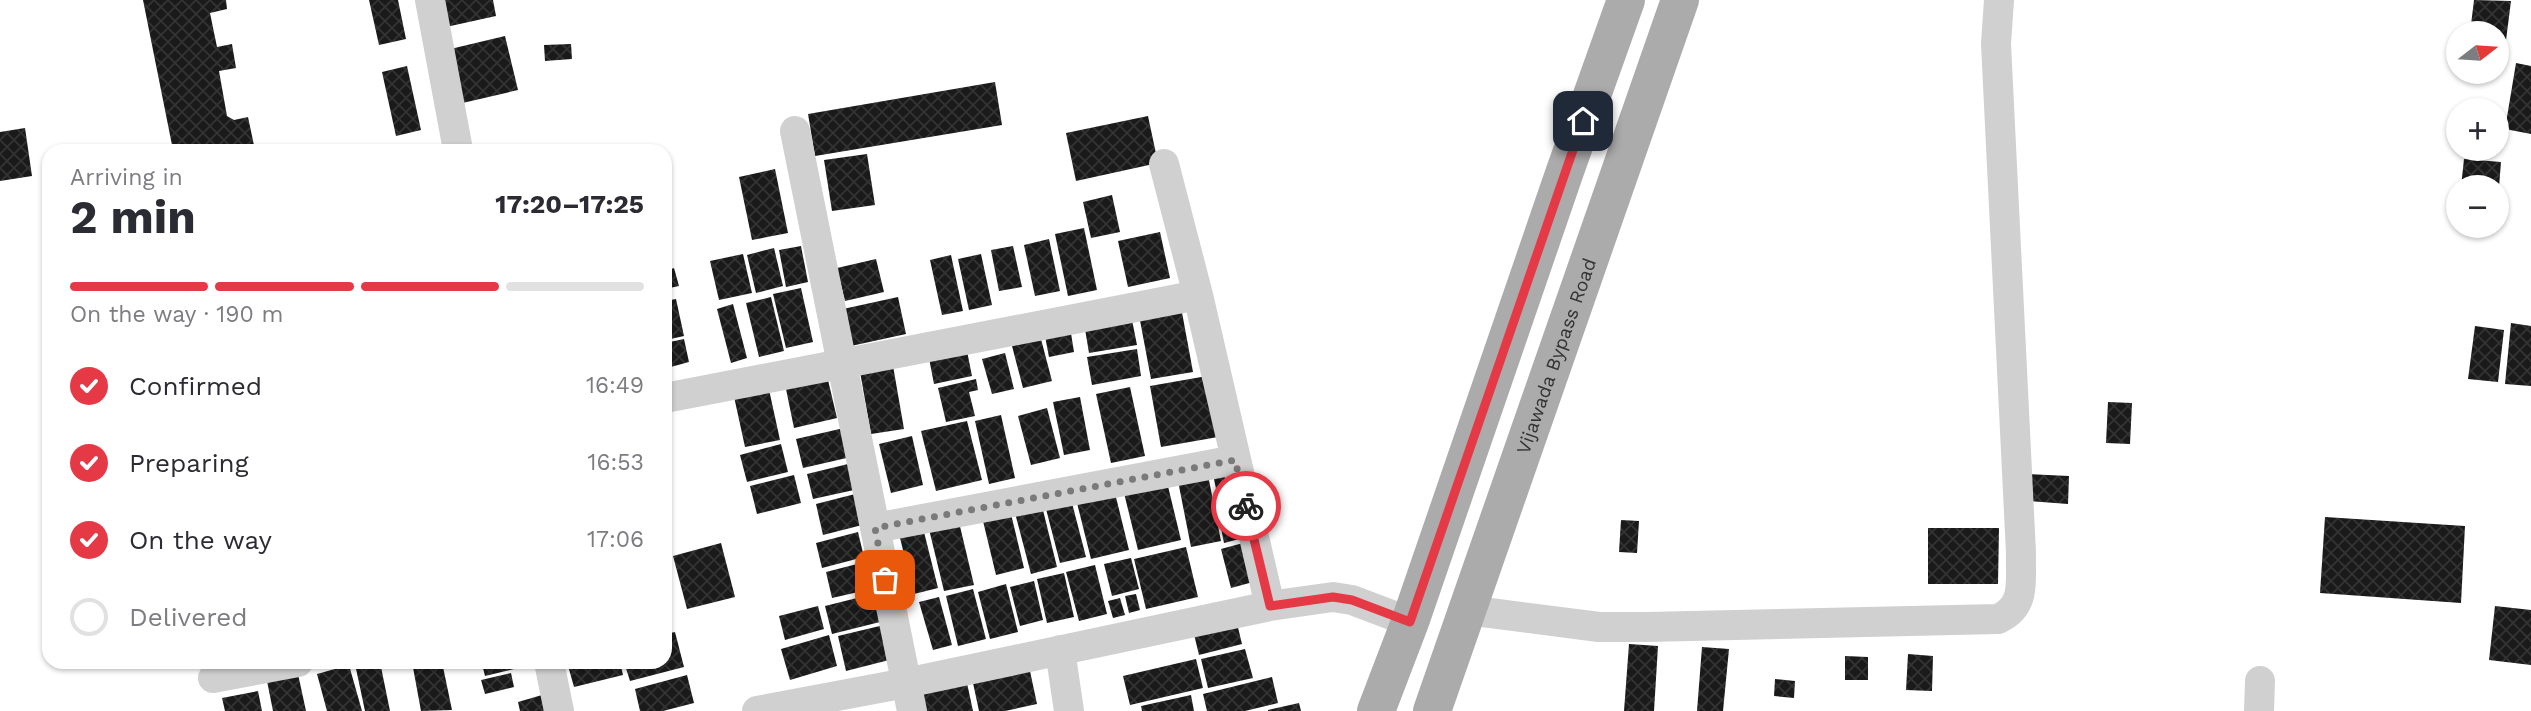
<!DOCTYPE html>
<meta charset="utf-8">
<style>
:root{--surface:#fff;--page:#f7f7f7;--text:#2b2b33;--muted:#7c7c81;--line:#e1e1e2;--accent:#e63946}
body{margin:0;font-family:"Work Sans",sans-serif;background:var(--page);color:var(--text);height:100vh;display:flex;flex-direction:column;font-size:26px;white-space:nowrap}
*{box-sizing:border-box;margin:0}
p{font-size:23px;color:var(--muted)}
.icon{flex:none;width:38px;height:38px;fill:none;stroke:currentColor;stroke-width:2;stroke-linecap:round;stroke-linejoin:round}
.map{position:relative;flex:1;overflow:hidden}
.sheet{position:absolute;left:42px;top:144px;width:630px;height:525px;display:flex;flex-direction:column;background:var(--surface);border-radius:21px;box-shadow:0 2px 5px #0004}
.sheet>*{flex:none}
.needle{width:46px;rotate:73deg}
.fabs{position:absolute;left:2446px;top:21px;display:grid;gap:14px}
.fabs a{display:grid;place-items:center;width:63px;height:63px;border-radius:50%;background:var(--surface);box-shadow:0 2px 5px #0004;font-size:35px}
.pin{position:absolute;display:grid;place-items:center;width:60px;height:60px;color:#fff;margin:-30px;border-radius:14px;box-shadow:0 4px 10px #0006}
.courier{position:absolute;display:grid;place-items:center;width:70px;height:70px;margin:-35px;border:5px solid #e63946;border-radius:50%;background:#fff;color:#222;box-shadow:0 2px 9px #0007}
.summary em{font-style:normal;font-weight:700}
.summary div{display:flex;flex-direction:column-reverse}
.summary{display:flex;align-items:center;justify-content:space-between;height:119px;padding:0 28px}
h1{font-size:46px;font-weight:700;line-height:52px}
.bar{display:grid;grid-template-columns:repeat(4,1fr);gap:10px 7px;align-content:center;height:84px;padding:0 28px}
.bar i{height:9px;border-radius:5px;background:var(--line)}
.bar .selected{background:var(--accent)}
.bar p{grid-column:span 4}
ol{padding:0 28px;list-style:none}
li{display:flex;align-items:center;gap:21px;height:77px}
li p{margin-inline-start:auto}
li .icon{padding:7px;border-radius:50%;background:var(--accent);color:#fff;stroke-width:4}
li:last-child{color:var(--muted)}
li i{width:38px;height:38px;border:4px solid var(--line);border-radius:50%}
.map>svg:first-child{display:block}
.building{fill:url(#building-cross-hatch)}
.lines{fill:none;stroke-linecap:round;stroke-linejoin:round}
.minor{stroke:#d0d0d0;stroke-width:30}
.major{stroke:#ababab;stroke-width:38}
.done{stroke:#7a7a7a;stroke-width:7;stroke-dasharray:0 12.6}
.route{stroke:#e63946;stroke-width:9}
.labels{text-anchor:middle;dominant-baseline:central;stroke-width:7;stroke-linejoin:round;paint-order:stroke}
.street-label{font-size:19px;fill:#333;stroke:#fff}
</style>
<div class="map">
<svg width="2531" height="711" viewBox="0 0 2531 711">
<defs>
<pattern id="building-cross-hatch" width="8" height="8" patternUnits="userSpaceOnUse" patternTransform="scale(1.75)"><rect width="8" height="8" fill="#1a1a1a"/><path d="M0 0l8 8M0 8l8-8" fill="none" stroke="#333"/></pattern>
</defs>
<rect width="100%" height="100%" fill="#fff"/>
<path class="building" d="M143,0h83l1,9 -17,4 7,34 15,-3 4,24 -17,3 8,45 7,4 14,-3 7,33h-82z
M369,0h29l8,39 -27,6z
M440,0h53l3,16 -50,11z
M2474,0l37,1 -7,55 -7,-1v-22h-27z
M505,36l13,54 -64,15 -12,-54z
M571,44l1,15 -27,2 -1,-16z
M2516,63l15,3v68l-26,-5z
M407,66l14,64 -25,6 -14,-64z
M995,82l7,43 -187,31 -7,-42z
M1148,116l10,47 -82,18 -10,-48z
M25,128l7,48 -32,5v-49z
M867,154l8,51 -43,6 -8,-51z
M2464,159l37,3 -2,25h-38z
M775,169l13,64 -36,7 -13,-63z
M1112,195l8,37 -29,6 -8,-36z
M1084,228l13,62 -29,6 -13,-62z
M1160,232l10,46 -42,9 -10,-46z
M1049,239l11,52 -25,5 -11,-51z
M801,246l7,36 -22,5 -7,-37z
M1013,246l9,41 -23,4 -8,-41z
M774,248l9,38 -27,7 -9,-38z
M743,254l9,39 -33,7 -9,-39z
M981,254l11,51 -23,5 -11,-51z
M951,255l12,56 -21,4 -12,-55z
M876,259l8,33 -39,9 -8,-33z
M674,268l5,18 -14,3v-18z
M801,288l12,54 -27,6 -13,-54z
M771,297l13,54 -25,6 -13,-54z
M898,297l8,37 -55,12 -8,-37z
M676,299l8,37 -18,4 -1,-39z
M733,304l14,54 -16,5 -14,-54z
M1181,307l12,65 -42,7 -12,-64z
M1131,315l6,30 -48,8 -5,-30z
M2511,323l20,3v60l-26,-2z
M2475,326l29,4 -6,52 -30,-3z
M1070,327l4,25 -25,5 -5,-26z
M684,339l5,23 -22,6 -2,-25z
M1041,339l11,42 -29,7 -11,-42z
M966,346l6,30 -38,8 -6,-31z
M1137,349l4,27 -49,9 -5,-28z
M1005,353l9,36 -22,5 -10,-35z
M892,360l12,69 -33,5 -12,-68z
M1207,376l11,61 -57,10 -11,-61z
M976,379l2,11 -9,2 6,24 -29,6 -8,-34z
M828,380l9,38 -43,10 -8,-39z
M768,385l12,55 -35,7 -12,-55z
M1130,387l15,69 -34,7 -15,-69z
M1080,397l10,53 -26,5 -11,-53z
M2108,402l24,1 -2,41 -24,-1z
M1047,408l13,50 -29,7 -13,-49z
M1001,415l14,63 -26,6 -14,-63z
M967,421l15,59 -46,11 -15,-60z
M844,428l7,29 -48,11 -7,-29z
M912,436l11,49 -32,8 -12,-49z
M781,444l7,28 -41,10 -7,-27z
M848,464l6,26 -41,9 -6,-25z
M1231,472l7,36 -17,3 -8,-36z
M2028,474l41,2 -1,28 -41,-3z
M794,475l7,28 -44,11 -7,-28z
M1208,475l13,66 -30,6 -13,-66z
M1166,478l15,62 -43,10 -15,-61z
M1114,489l15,61 -38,9 -15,-60z
M863,492l7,31 -47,12 -7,-31z
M1072,503l14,54 -26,6 -14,-54z
M1042,506l15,61 -26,7 -16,-61z
M1011,514l13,54 -28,7 -13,-54z
M1239,514l4,24 -19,5 -5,-25z
M2325,517l140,9 -4,77 -141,-10z
M958,518l16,67 -30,6 -16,-66z
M1621,520l18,1 -2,32 -18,-1z
M923,528l15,60 -24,6 -15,-60z
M1928,528h71l-1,56h-70z
M858,532l6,25 -42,11 -6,-25z
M721,543l14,54 -48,12 -14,-53z
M1243,543l10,39 -22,6 -10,-39z
M1186,547l12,50 -52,12 -12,-50z
M1131,558l8,31 -27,7 -8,-32z
M861,563l6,27 -35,8 -6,-26z
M1095,565l12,49 -28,7 -13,-49z
M1064,573l10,44 -27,6 -10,-44z
M1034,581l9,39 -23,6 -10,-39z
M1006,584l12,48 -28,7 -12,-47z
M973,589l13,50 -28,7 -12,-50z
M873,594l7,28 -48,12 -7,-28z
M1136,594l4,16 -11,3 -4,-17z
M939,597l13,48 -19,5 -14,-48z
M1120,598l5,17 -12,3 -5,-17z
M818,606l6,23 -39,11 -6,-24z
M2495,606l36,4v55l-42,-5z
M1235,615l7,29 -43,11 -7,-29z
M888,624l9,34 -51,13 -8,-35z
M675,632l9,35 -54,14 -6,-19h41v-28z
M829,635l8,31 -47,14 -9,-31z
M1629,644l29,2 -4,65h-30z
M1702,647l27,2 -6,62h-26z
M1245,649l8,29 -45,10 -7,-29z
M1908,654l25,2 -1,35 -26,-1z
M1845,656l23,1v23h-23z
M1196,659l7,29 -73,17 -7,-29z
M368,662h12l10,49h-25l-10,-47z
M412,662h30l10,48 -31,1z
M493,662h19l2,7 -29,7 -3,-12z
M567,662h53l3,13 -49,12z
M349,665l13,46h-35l-10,-37z
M1030,671l7,33 -32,7h-26l-6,-28z
M511,673l3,14 -29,7 -4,-14z
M298,674l8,37h-33l-6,-30z
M687,675l7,28 -31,8h-23l-5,-22z
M1272,677l6,26 -33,8h-38l-4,-17z
M1775,679l20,2 -1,17 -20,-2z
M967,683l6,28h-47l-4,-17z
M258,691l4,20h-37l-3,-13z
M542,695l4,16h-26l-2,-9z
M1191,695l3,16h-52l-1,-5z
M1299,703l2,8h-33v-1z"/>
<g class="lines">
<path class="minor" d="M430,0l28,150
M795,131l117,580
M1198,295l72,311 63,-9 19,3 58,22
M665,398l533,-103 -34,-131
M875,528l360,-68
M1467,610l132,17h47l352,-8c29,-13 22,-38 23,-66l-25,-509 3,-44
M1060,650l9,61
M549,662l10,49
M213,678l85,-16
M757,711l149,-28 364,-77
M2259,711l1,-30"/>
<g class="major">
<path d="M1376,711l34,-89 155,-451 61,-171"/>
<path id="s1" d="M1432,711l248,-711"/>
</g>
</g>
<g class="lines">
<path class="done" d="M885,580l-10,-52 360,-68 11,46"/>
<path class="route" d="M1246,506l24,100 63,-9 19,3 58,22 173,-501"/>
</g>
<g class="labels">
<g class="street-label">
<text stroke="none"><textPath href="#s1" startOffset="376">Vijawada Bypass Road</textPath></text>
</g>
</g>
</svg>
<div class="fabs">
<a><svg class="needle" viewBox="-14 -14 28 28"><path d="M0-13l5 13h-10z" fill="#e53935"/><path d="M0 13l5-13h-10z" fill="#7c7c81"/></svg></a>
<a>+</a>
<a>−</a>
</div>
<div class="pin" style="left:885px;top:580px;background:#ea580c"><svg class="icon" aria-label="bag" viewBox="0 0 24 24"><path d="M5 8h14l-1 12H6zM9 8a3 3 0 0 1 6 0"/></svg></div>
<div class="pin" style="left:1583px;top:121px;background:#1f2937"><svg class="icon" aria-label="home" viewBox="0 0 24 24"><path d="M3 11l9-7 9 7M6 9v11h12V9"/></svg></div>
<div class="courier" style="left:1246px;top:506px"><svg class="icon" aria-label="bike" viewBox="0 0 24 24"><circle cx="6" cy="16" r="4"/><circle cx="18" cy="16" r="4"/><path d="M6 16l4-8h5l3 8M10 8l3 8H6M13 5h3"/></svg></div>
<section class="sheet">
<div class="summary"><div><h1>2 min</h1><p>Arriving in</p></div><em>17:20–17:25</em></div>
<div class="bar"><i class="selected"></i><i class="selected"></i><i class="selected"></i><i></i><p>On the way · 190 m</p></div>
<ol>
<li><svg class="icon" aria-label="check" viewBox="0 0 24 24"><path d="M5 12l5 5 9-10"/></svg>Confirmed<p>16:49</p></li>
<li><svg class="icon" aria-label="check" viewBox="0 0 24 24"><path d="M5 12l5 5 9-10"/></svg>Preparing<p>16:53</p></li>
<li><svg class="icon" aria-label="check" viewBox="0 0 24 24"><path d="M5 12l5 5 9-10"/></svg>On the way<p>17:06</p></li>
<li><i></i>Delivered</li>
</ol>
</section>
</div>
